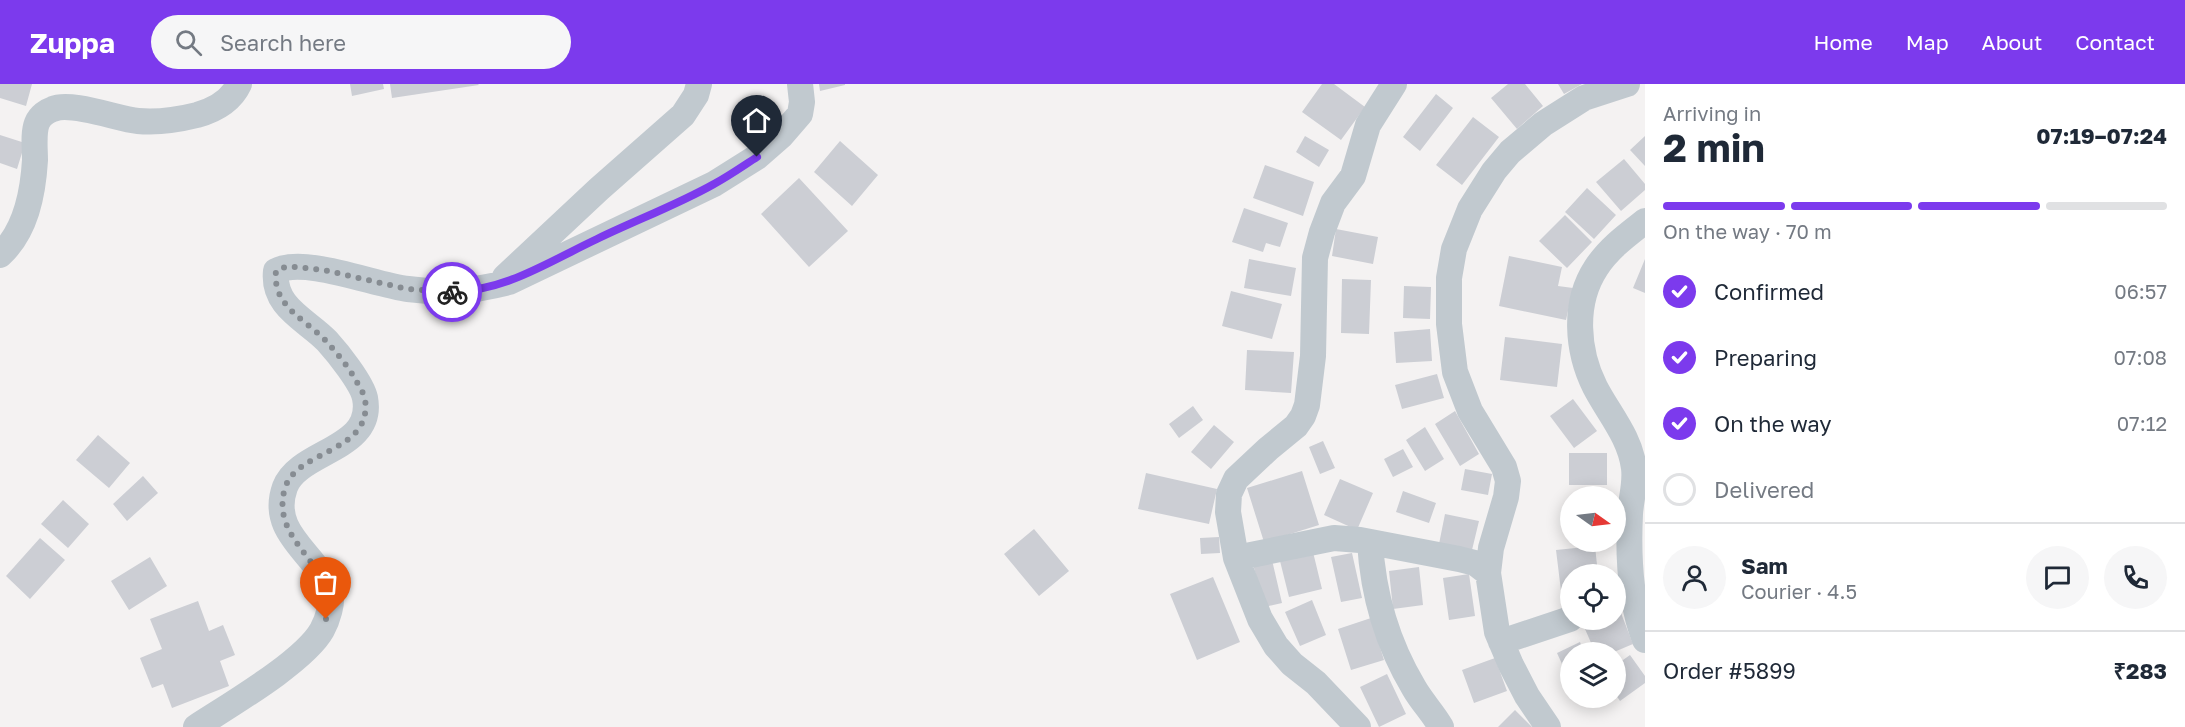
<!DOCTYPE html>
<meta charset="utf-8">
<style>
:root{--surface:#fff;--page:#f6f6f7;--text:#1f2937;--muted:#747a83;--line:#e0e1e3;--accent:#7c3aed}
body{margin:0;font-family:"Golos Text",sans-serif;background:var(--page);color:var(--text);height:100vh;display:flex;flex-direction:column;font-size:22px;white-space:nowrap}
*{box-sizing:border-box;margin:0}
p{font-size:20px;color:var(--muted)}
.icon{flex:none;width:33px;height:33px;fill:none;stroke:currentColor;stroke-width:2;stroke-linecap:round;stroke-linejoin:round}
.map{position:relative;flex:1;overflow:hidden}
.side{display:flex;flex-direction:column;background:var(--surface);width:540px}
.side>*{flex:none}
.needle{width:39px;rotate:104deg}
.fabs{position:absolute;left:1560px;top:402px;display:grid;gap:12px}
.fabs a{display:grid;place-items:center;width:66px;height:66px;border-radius:50%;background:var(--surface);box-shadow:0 3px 15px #0003;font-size:30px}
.pin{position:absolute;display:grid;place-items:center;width:51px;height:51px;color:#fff;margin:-62px -26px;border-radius:50% 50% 50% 0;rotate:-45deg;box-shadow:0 0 6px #0007}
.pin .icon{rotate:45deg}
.courier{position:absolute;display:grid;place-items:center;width:60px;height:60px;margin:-30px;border:4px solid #7c3aed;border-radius:50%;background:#fff;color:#222;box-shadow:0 2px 8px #0007}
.head em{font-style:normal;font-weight:700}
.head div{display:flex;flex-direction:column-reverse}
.head{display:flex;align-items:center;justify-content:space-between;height:102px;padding:0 18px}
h1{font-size:39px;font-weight:700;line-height:45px}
.bar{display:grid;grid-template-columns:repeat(4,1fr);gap:9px 6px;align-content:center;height:72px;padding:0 18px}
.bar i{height:8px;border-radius:4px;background:var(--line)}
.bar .current{background:var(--accent)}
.bar p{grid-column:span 4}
.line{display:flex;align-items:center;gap:15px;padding:0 18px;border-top:2px solid var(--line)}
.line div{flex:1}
.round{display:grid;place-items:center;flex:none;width:63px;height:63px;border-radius:32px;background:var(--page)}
ol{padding:0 18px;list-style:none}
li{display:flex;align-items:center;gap:18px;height:66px}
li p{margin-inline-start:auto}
li .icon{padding:6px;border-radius:50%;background:var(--accent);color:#fff;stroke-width:4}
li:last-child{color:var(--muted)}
li i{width:33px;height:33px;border:3px solid var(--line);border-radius:50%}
header{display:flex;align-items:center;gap:36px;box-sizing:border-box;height:84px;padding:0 30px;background:var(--accent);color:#fff}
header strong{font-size:28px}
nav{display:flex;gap:33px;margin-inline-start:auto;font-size:21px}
.search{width:420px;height:54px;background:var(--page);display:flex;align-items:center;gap:15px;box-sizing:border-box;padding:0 21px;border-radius:33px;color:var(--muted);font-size:22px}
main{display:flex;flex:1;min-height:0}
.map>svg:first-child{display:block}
.building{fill:#ccced4}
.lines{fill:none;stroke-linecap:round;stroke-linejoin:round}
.minor{stroke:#c1c9cf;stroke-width:26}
.done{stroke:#868c92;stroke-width:6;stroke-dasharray:0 10.8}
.route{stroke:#7c3aed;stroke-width:8}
</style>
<header>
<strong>Zuppa</strong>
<div class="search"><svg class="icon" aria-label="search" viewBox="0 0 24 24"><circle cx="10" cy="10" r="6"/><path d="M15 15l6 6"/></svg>Search here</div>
<nav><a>Home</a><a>Map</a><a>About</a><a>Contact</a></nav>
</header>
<main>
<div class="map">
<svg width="1645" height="643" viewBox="0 0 1645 643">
<rect width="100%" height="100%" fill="#f4f2f2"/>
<path class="building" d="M0,0h32l-6,22 -26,-8z
M350,0h33l1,5 -32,7z
M390,0h88l1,1 -87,13z
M819,0h26v1l-25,6z
M1322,0h12l31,23 -24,33 -39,-28z
M1508,0h17l18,22 -26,23 -26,-31z
M1558,0h24l-18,10z
M1436,10l17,14 -33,43 -17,-14z
M1473,33l26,20 -37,48 -26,-20z
M0,51l25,8 -8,26 -17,-6z
M1305,52l24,14 -10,17 -23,-15z
M1645,52v30l-15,-16z
M840,57l38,34 -26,31 -38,-34z
M1624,75l21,25v6l-24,21 -25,-29z
M1265,81l49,17 -11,34 -50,-18z
M799,94l49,53 -39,36 -48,-53z
M1587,104l29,27 -22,24 -29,-27z
M1244,124l44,15 -8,24 -14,-4 -3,9 -31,-10z
M1565,131l27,27 -25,26 -28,-27z
M1336,145l42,8 -5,27 -41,-8z
M1509,172l53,11 -4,19 15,2 -7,32 -67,-14z
M1249,175l47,9 -5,28 -47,-8z
M1645,175v34l-12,-5z
M1342,195l29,1 -2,54 -28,-1z
M1404,202l27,1 -1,32 -27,-1z
M1231,207l51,13 -10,35 -50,-13z
M1430,245l2,32 -36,2 -2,-31z
M1505,253l57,7 -5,43 -57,-7z
M1247,266l47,2 -3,41 -46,-3z
M1437,290l7,24 -42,11 -7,-24z
M1573,315l24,32 -23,17 -24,-32z
M1193,322l10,14 -24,18 -10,-14z
M1455,327l24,43 -19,12 -25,-42z
M1214,341l20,17 -23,27 -20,-17z
M1425,343l19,32 -19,12 -19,-31z
M98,351l32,28 -21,25 -33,-28z
M1323,357l12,27 -15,6 -11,-27z
M1403,365l10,18 -20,10 -9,-18z
M1569,369h38v32h-38z
M1465,385l27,5 -4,21 -27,-5z
M1302,387l17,54 -55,17 -17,-54z
M1146,389l71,16 -8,35 -71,-15z
M143,392l15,17 -31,28 -14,-17z
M1340,395l33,14 -16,37 -33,-15z
M1403,407l33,12 -7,20 -33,-11z
M63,416l26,24 -21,24 -27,-24z
M1445,430l34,7 -7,29 -33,-6z
M1034,445l35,42 -30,25 -35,-42z
M1219,453l1,16 -19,1 -1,-16z
M40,454l25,22 -35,39 -24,-23z
M1595,462l3,28h-28v24l-8,1 -6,-49z
M1313,468l9,37 -33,8 -9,-36z
M1352,469l10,45 -21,4 -10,-45z
M150,473l17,29 -38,24 -18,-29z
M1272,476l10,43 -18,4 -11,-43z
M1419,483l4,38 -30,4 -4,-38z
M1469,490l6,42 -26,4 -6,-42z
M1213,493l27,65 -43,18 -27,-66z
M1312,516l14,35 -26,11 -15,-34z
M198,517l11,30 14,-6 12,30 -15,6 9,25 -57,22 -9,-24 -11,4 -12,-30 22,-9 -12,-30z
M1621,529l12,31 -19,8h-19l-10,-23 22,-9h9v-4z
M1371,534l13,42 -33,10 -13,-41z
M1580,558l4,10h-14v21l-3,2 -10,-22z
M1630,571l15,21v7l-25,18 -4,-6v-30z
M1495,574l12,33 -33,12 -12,-33z
M1387,590l19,40 -27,13 -19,-40z
M1515,626l17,17h-34z"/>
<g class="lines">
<path class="minor" d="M1645,137c-18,14 -37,28 -49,47 -23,35 -19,83 -1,119 14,27 35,50 39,81 2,16 -3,30 -4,46 -2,41 0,88 15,126
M0,171c26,-24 33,-61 35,-95 0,-11 -2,-27 2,-37 3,-7 10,-12 16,-14 18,-8 65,10 85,12 21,2 39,-1 59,-6 18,-5 34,-14 42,-31
M505,193l94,-88 84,-74 13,-20 3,-11
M1370,458c3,53 17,101 44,146 8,14 19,25 27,39
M1236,474l98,-20 26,2 99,19 16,4 13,10
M1501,558l69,-23
M196,643c32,-21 108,-65 126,-97 5,-9 12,-29 8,-39 -12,-37 -62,-57 -45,-104 14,-37 90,-37 80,-89 -3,-15 -28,-46 -38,-57 -20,-21 -55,-34 -51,-70 28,-15 99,14 132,18 37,5 65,2 101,-7l205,-98 43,-27 24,-21 19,-22 2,-12 -2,-18
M1358,643l-42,-44 -24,-19 -16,-18 -16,-27 -24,-61 -8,-46 1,-18 7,-15 32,-30 28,-23 7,-10 4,-11 6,-49 2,-98 7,-26 11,-29 20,-27 15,-51 26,-41
M1548,643l-21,-31 -16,-31 -14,-33 -9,-59 3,-25 15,-51 2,-16 -4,-14 -34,-56 -15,-39 -6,-48v-46l5,-29 16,-40 24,-38 16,-19 33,-28 41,-26 43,-14"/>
</g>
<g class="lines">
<path class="done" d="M326,535c2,-7 7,-18 5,-26 -1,-4 -5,-9 -7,-12 -17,-30 -51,-53 -39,-93 12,-39 88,-35 80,-89 -1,-6 -6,-12 -8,-17 -8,-14 -19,-28 -30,-40 -20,-22 -55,-35 -51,-71l9,-4h12l27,3 83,19 45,3"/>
<path class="route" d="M452,208c56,-2 96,-30 145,-53 39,-19 80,-34 117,-55 15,-8 29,-18 43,-27"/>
</g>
</svg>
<div class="fabs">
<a><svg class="needle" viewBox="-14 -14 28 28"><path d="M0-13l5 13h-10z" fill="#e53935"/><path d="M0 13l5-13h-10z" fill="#747a83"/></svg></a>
<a><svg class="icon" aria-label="locate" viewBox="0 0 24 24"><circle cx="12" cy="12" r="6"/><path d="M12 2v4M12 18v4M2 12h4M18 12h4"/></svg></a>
<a><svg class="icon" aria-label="layers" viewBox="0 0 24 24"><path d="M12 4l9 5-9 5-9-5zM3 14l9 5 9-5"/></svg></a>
</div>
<div class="pin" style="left:326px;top:535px;background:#ea580c"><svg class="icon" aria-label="bag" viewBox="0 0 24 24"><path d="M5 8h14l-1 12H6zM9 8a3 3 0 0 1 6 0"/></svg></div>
<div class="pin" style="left:757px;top:73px;background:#1f2937"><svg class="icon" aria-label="home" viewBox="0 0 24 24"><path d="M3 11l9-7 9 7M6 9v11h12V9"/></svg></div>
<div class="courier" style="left:452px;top:208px"><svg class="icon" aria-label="bike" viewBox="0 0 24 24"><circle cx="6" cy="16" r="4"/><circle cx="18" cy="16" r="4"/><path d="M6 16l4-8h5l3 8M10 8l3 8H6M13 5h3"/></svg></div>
</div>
<section class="side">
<div class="head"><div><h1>2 min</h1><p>Arriving in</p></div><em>07:19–07:24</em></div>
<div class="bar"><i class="current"></i><i class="current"></i><i class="current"></i><i></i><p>On the way · 70 m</p></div>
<ol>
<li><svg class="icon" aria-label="check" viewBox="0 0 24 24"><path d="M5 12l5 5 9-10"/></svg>Confirmed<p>06:57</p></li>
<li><svg class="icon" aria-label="check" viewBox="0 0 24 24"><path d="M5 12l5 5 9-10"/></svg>Preparing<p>07:08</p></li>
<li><svg class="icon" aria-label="check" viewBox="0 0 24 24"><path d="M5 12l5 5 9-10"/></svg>On the way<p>07:12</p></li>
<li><i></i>Delivered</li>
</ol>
<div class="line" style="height:108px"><a class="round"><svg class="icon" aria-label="person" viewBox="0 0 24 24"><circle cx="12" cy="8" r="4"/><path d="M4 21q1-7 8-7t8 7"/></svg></a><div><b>Sam</b><p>Courier · 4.5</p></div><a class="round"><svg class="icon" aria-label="chat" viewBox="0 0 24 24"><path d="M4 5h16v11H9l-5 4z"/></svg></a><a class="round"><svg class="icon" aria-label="phone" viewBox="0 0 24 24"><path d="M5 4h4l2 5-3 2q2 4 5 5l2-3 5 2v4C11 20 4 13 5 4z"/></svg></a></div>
<div class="line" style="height:78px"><div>Order #5899</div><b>₹283</b></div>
</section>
</main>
